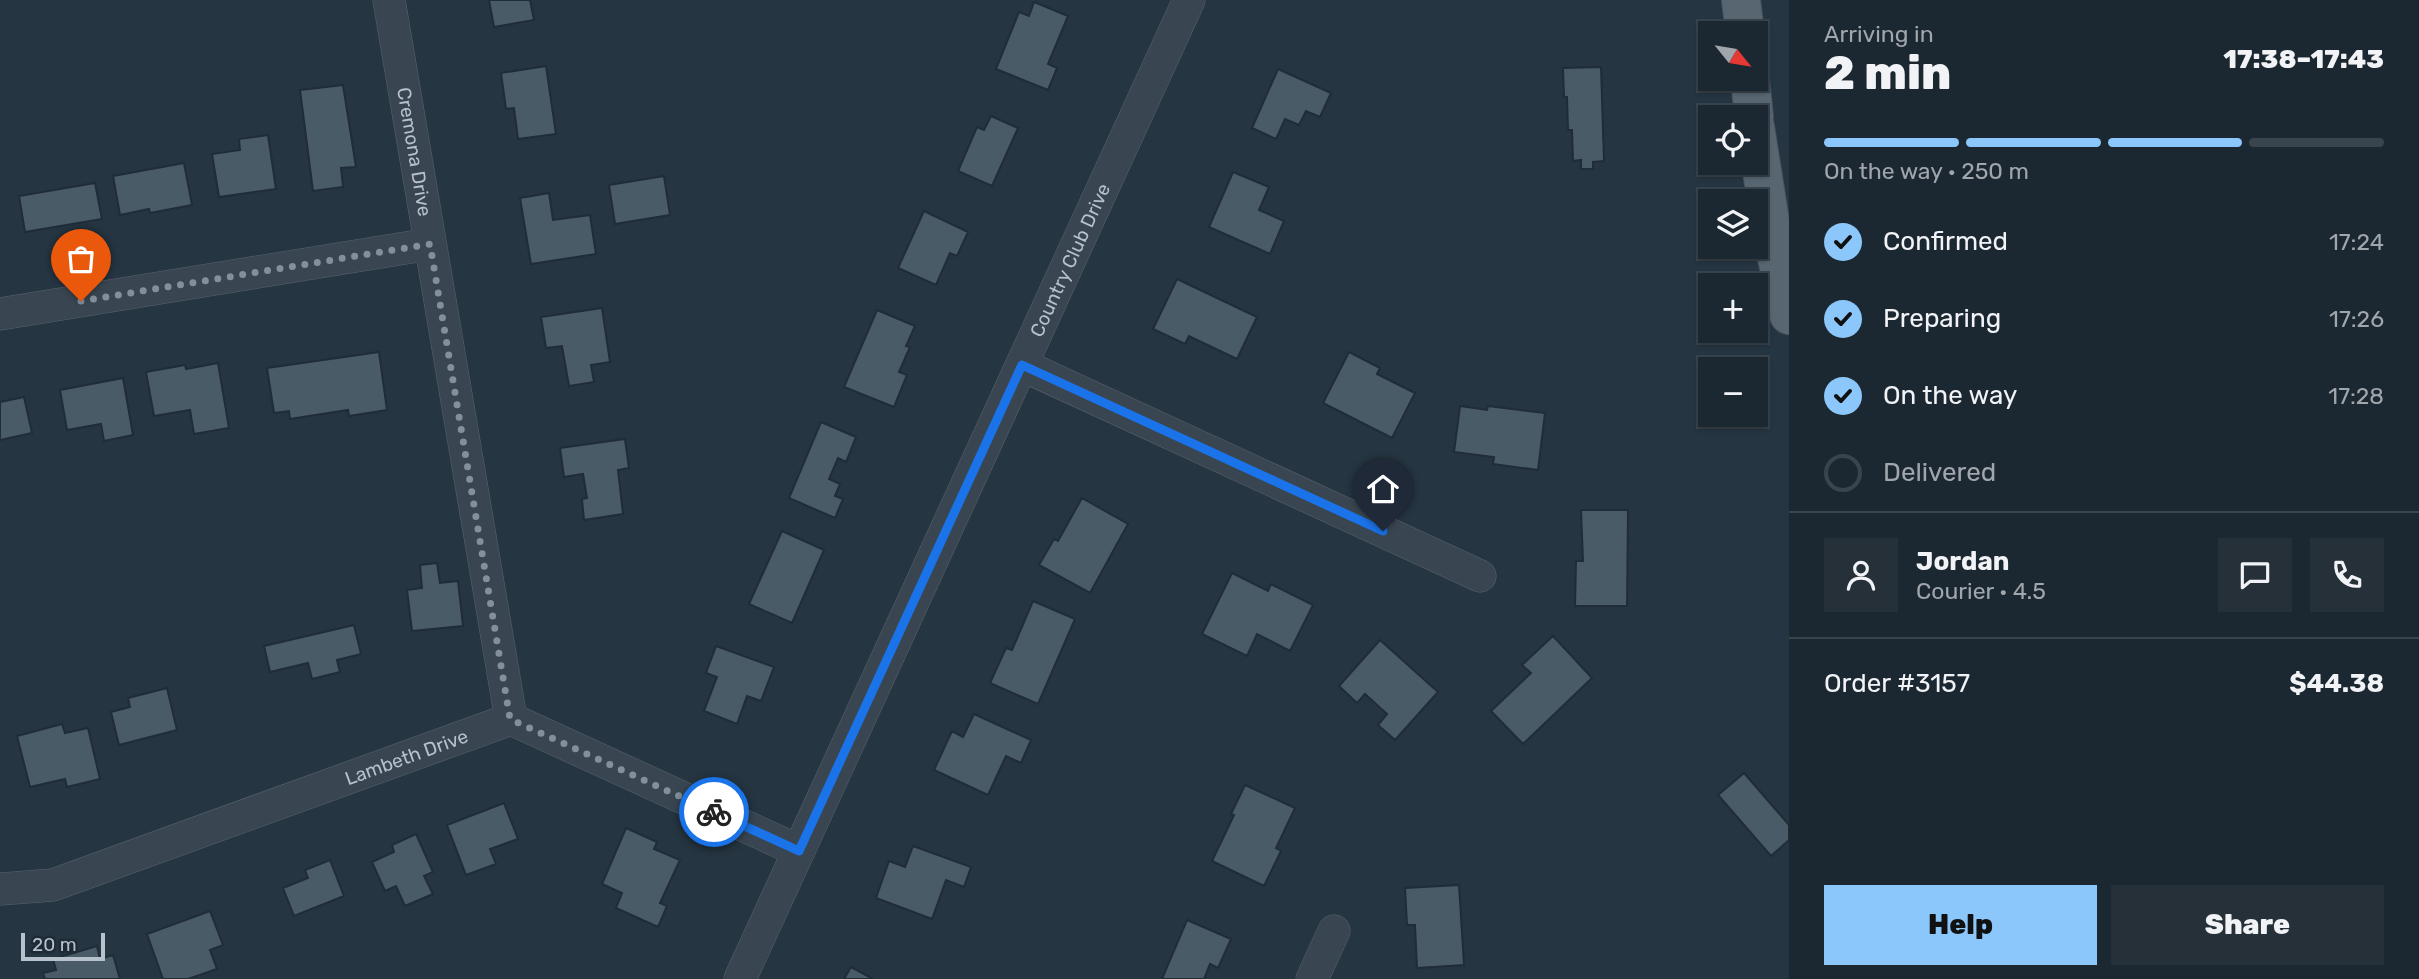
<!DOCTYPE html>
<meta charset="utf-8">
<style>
:root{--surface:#1c2831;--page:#253039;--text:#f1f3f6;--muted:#a0a6ab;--line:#3a444d;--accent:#8bc7fb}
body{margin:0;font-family:Rubik,sans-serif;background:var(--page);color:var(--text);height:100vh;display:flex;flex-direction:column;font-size:26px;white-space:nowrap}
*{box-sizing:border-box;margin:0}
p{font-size:23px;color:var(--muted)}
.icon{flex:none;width:38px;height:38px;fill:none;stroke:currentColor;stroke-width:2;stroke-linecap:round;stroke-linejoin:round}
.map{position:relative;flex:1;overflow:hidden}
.details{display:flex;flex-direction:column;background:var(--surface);width:630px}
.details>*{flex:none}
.needle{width:46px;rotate:120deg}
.controls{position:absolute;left:1698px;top:21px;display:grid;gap:14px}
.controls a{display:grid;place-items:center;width:70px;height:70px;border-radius:0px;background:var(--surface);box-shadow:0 2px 5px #0004,0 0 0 2px var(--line);font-size:35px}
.scale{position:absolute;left:21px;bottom:18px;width:84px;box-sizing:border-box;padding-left:7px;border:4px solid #b6c1cb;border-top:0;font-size:19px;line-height:24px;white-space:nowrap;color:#b6c1cb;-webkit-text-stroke:5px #1e2b36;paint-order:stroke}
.pin{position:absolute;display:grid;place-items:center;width:60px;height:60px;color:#fff;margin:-72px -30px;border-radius:50% 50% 50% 0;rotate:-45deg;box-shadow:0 0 7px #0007}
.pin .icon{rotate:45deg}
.courier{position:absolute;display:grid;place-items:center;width:70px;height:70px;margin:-35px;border:5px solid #1a73e8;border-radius:50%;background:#fff;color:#222;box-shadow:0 2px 9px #0007}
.headline em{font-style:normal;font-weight:800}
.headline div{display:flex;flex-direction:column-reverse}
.headline{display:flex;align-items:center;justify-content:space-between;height:119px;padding:0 35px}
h1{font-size:46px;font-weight:800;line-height:52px}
.bar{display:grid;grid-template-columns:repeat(4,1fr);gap:10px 7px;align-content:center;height:84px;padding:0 35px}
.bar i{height:9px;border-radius:5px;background:var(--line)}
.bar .active{background:var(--accent)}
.bar p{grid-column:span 4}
.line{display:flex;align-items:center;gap:18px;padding:0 35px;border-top:2px solid var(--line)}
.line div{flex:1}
.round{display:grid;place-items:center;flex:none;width:74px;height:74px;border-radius:0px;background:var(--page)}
ol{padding:0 35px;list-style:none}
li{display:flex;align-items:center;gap:21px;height:77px}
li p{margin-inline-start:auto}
li .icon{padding:7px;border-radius:50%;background:var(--accent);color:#111;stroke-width:4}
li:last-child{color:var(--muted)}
li i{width:38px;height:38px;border:4px solid var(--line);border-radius:50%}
.action{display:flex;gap:14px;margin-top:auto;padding:14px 35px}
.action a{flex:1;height:80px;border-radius:0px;background:var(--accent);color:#111;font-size:28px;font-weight:800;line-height:80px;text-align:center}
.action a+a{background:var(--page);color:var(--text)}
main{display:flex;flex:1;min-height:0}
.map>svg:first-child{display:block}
.building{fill:#495b67;stroke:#202d38;stroke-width:2}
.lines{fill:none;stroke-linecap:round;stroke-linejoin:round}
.street-casing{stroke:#57646e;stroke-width:33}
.primary-casing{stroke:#46525d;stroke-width:40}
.street{stroke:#394651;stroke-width:32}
.primary{stroke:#576671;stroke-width:38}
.done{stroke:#83909b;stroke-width:7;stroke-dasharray:0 12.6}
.route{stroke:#1a73e8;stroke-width:9}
.labels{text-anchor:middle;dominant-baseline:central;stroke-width:6;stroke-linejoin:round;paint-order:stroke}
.street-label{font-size:19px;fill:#b6c1cb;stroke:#1e2b36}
</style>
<main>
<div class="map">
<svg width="1789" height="979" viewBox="0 0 1789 979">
<rect width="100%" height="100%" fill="#253541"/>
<path class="building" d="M489,0h41l4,20 -40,7z
M1034,2l34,14 -20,48 9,4 -9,22 -52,-21 23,-57 10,4z
M546,66l10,68 -38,5 -4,-31 -8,1 -5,-36z
M1601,67l3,94 -11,1v7h-12v-9l-8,1 -1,-31h-4l-1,-33h-3l-1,-29z
M1278,69l53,24 -11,24 -14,-6 -7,14 -14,-6 -9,20 -24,-11z
M343,85l13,82 -15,1 2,19 -30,4 -13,-101z
M991,116l27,12 -26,58 -34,-15 19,-44 7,3z
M268,135l8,54 -57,8 -7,-43 28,-4 -1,-11z
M184,163l8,42 -42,8 -1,-4 -29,6 -7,-39z
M1233,172l36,15 -10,23 25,11 -14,33 -61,-27z
M664,176l6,39 -55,9 -6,-39z
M95,183l7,36 -77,13 -6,-36z
M549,193l4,27 37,-5 6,39 -65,10 -11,-66z
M924,211l44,21 -11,24 -7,-3 -14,32 -38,-17z
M1177,279l80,38 -20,42 -48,-23 -4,8 -32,-15z
M602,308l8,54 -19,3 3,17 -25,4 -7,-40 -16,2 -5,-31z
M877,310l38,16 -9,20 4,1 -11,25 8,3 -13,32 -50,-20z
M379,352l8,58 -38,6 -1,-6 -58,9 -1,-8 -15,2 -7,-45z
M1349,352l31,16 -3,6 38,19 -23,45 -69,-35z
M218,363l11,65 -35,6 -4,-24 -36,6 -8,-44 39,-7 1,4z
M123,378l10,57 -29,6 -3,-17 -34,6 -7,-40z
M24,397l8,36 -32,7v-38z
M1460,406l27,4 1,-4 57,7 -7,57 -45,-6 1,-7 -40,-5z
M821,422l35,15 -10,25 -8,-4 -9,21 11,5 -5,12 8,3 -8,19 -46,-20z
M625,439l4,29 -11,2 5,44 -39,6 -2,-21 5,-1 -4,-24 -19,3 -4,-29z
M1082,498l46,26 -38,69 -51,-28 15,-26 4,2z
M1581,510h47l-1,96h-52l1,-45h7z
M782,531l42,19 -32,73 -43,-19z
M437,563l3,20 18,-2 5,45 -51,5 -5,-41 15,-2 -2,-23z
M1232,573l36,18 3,-7 42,21 -23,46 -33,-17 -10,22 -45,-22z
M1033,601l42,18 -37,85 -48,-21 16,-35 6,2z
M354,625l7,29 -24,6 3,12 -28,7 -4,-16 -38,9 -6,-26z
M1553,636l39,42 -69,66 -32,-33 40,-38 -9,-8z
M1380,640l58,52 -43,48 -17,-15 9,-11 -22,-20 -8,9 -18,-17z
M716,646l58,21 -13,34 -14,-5 -10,28 -33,-13 13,-34 -11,-4z
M167,688l10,42 -58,15 -8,-33 19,-5 -2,-9z
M974,714l57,26 -10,23 -15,-7 -18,39 -54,-25 18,-39 11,6z
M62,724l3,9 23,-5 12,51 -33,8 -2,-8 -35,8 -13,-51z
M1744,773l45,52v15l-18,16 -53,-61z
M1245,785l50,23 -19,40 5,3 -17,35 -52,-25 22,-46 -3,-1z
M504,803l14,36 -28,10 6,15 -30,11 -19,-50z
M626,828l31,14 -3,7 26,11 -20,43 7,3 -9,21 -42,-19 6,-15 -20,-9z
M416,834l17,38 -9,4 9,18 -28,12 -9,-20 -11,5 -13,-29 22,-10 -2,-7z
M913,846l58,21 -7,20 -18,-7 -14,39 -56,-21 13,-37 16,6z
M330,860l14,36 -50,20 -11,-28 25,-10 -3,-8z
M1459,885l5,80 -47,3 -2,-43h-8l-2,-37z
M210,911l13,34 -13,5 7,19 -29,10h-25l-16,-45z
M1187,920l44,19 -13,29 -8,-4 -6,15h-42z
M97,946l3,13 13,-4 7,24h-75l-2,-6 13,-3 -3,-11z
M851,967l22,12h-29z"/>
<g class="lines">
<g class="street-casing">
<g id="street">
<path id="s1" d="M389,0l122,719"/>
<path d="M0,314l430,-70"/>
<path d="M1022,365l458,211"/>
<path id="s2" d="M0,889l53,-4 458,-166 288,132"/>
<path id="s3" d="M740,979l449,-979"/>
<path d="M1312,979l22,-48"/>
</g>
</g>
<g class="primary-casing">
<path id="primary" d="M1741,0l4,33
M1750,79l4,38
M1755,127l17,107 17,81"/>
</g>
<use href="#street" class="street"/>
<use href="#primary" class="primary"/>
</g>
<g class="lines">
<path class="done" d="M81,301l349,-57 80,475 204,93"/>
<path class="route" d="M714,812l85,39 223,-486 361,166"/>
</g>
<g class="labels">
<g class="street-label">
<text stroke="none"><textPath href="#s1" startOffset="154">Cremona Drive</textPath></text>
<text stroke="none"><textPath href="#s3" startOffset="791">Country Club Drive</textPath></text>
<text stroke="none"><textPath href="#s2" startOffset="429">Lambeth Drive</textPath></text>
</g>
</g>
</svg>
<div class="controls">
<a><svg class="needle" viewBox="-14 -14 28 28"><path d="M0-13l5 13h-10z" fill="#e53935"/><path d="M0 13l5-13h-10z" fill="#a0a6ab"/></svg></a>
<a><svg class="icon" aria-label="locate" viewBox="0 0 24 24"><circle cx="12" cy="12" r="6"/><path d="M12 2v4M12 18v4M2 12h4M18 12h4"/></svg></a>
<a><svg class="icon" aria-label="layers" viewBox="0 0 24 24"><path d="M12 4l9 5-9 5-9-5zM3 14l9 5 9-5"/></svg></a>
<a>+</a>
<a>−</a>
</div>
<div class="scale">20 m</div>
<div class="pin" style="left:81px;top:301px;background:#ea580c"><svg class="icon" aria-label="bag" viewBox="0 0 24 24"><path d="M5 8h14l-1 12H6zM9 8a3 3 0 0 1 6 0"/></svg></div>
<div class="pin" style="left:1383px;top:531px;background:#1f2937"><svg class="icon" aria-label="home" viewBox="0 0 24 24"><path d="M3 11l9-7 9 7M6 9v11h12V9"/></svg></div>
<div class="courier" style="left:714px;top:812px"><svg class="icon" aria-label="bike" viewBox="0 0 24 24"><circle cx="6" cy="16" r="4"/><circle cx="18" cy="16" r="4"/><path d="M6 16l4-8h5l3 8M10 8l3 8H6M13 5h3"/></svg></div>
</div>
<section class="details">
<div class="headline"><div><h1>2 min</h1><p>Arriving in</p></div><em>17:38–17:43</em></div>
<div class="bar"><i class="active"></i><i class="active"></i><i class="active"></i><i></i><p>On the way · 250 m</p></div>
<ol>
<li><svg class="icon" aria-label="check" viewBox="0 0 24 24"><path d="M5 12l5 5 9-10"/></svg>Confirmed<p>17:24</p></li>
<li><svg class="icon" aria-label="check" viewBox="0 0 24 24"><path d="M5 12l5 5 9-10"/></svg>Preparing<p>17:26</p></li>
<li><svg class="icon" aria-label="check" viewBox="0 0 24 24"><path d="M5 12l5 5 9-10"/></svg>On the way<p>17:28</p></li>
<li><i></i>Delivered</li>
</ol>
<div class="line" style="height:126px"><a class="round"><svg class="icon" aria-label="person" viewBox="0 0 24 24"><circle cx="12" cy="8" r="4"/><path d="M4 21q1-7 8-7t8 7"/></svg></a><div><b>Jordan</b><p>Courier · 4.5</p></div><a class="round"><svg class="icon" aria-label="chat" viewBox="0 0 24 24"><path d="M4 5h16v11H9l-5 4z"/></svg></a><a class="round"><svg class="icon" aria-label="phone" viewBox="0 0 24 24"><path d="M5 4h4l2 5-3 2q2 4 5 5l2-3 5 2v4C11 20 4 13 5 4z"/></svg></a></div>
<div class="line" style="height:91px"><div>Order #3157</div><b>$44.38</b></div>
<div class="action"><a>Help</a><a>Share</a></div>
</section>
</main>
